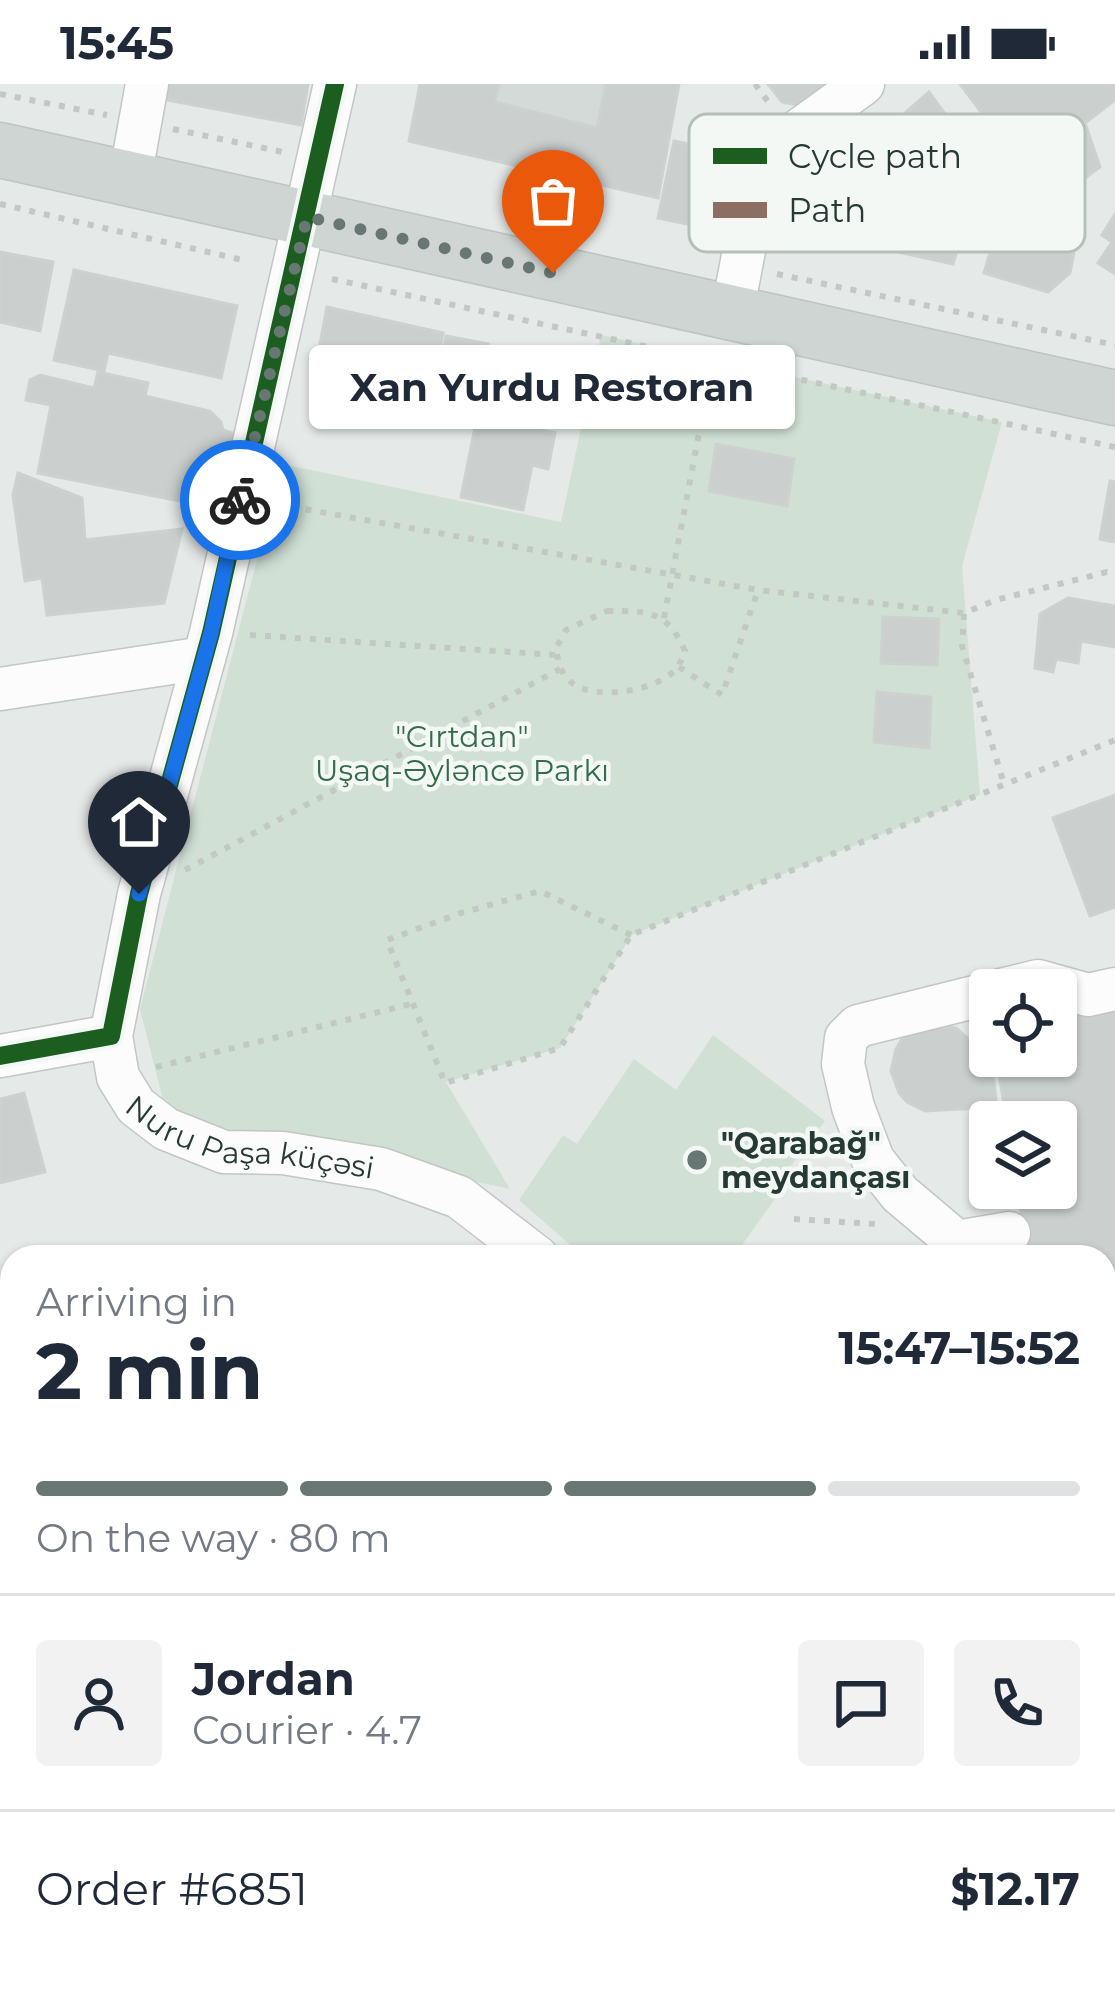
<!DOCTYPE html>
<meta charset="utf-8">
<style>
:root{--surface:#fff;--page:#f2f2f3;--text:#1f2937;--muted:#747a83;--line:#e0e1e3;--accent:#687773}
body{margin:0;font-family:Montserrat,sans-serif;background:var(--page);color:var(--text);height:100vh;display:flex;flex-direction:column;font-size:45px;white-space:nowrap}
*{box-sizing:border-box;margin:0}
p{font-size:39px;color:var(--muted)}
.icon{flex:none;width:66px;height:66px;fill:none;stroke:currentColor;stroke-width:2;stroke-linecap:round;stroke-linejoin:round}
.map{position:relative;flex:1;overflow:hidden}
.details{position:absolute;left:0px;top:1161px;width:1116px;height:744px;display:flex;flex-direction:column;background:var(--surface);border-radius:36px 36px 0 0;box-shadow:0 3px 9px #0004}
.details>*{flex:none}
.fabs{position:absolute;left:969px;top:885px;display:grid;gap:24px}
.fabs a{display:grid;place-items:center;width:108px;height:108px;border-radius:12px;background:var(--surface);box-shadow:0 3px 9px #0004;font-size:60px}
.pin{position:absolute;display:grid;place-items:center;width:102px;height:102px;color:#fff;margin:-123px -51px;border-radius:50% 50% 50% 0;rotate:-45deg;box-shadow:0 0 12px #0007}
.pin .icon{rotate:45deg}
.courier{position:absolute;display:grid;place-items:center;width:120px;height:120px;margin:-60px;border:9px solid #1a73e8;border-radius:50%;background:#fff;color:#222;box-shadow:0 3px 15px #0007}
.bubble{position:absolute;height:84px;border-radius:12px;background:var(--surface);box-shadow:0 3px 9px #0004;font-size:39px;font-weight:700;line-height:84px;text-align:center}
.head em{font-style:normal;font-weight:700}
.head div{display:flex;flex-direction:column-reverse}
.head{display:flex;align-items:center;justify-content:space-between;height:204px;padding:0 36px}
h1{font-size:78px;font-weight:700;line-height:90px}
.bar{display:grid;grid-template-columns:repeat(4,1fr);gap:18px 12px;align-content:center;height:144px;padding:0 36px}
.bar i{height:15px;border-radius:9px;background:var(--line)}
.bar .selected{background:var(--accent)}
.bar p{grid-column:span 4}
.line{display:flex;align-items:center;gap:30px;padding:0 36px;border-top:3px solid var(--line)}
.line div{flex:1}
.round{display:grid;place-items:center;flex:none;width:126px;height:126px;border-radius:12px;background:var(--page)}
.status{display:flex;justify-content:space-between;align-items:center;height:84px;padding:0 60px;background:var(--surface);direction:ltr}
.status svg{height:33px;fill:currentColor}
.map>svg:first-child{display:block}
.built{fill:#d3dad7}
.green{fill:#d0e0d5}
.building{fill:#cbd0ce;stroke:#cdd2d0;stroke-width:3}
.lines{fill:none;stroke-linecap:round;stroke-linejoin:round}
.minor-casing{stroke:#c2c6c4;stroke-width:45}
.major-casing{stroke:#bdc4c2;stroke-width:57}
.path{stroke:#c2c9c5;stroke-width:6;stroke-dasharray:6 9;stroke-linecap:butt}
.minor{stroke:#fbfcfb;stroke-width:42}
.major{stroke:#cfd5d3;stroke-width:54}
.quiet{stroke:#8d6e63;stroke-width:15;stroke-dasharray:30 15;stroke-linecap:butt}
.cycleway-casing{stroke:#f3f8f5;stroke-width:26}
.cycleway{stroke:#1b5e20;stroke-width:18}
.done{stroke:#687773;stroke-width:12;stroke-dasharray:0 21.6}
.route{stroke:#1a73e8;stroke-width:15}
.poi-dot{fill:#687773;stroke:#f3f8f5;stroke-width:4.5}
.labels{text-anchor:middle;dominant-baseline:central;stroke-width:9;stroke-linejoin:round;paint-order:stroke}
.park-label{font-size:30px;fill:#346b4b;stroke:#f3f8f5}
.street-label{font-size:30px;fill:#253a35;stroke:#f3f8f5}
.poi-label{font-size:30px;font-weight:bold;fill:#253a35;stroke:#f3f8f5;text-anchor:start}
.key{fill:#f3f8f5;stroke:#b5bfbb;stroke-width:3}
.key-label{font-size:33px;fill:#253a35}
</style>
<div class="status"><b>15:45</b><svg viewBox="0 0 49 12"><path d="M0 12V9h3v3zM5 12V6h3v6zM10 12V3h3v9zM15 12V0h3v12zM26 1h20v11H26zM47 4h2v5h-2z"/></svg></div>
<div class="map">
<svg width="1115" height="1905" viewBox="0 0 1115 1905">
<rect width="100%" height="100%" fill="#e5e9e7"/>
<path class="built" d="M420,0h259l-21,114 -249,-57z
M336,1893h408l4,12h-451z"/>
<path class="green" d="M601,251l401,87 -40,144 18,229 -348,140 -72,113 -114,34 64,107 -343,-73 -27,-107 142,-545 279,58z
M713,951l112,86 -42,55 5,5 -49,68 6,-3 50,1 -2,10h-209l-65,-57 44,-65 14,9 57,-85 42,31z
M12,1238v655h165l-41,12h-136v-663z"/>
<path class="building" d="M165,0h143l-7,41 -139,-26z
M420,0h79l-4,18 102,26 9,-44h73l-21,114 -249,-57z
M768,0h76l-31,24 -31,-6z
M960,0h155v16l-30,23 15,44 -50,37z
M929,8l64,88 -21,14 108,25 -10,54 -22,19 -64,-19 6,-21 -31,-8 -6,20 -87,-19 2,-8 -33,-7 -13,13 -43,-9 -9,-12 1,-34 14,3 4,-15 18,1 2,-19 18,-12 39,7 18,-15 -3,-4z
M674,57l74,15 -16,77 -74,-15z
M1115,130v60l-17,-11 14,-21 -10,-7z
M0,168l53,10 -13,69 -40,-9z
M74,186l163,36 -16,72 -113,-25 -4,18 -50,-11z
M327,223l116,26 -15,74 -115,-26z
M446,252l42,8 -22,79 -35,-7z
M98,288l50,11 -3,13 65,15 11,11 2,8 15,5 -9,36 -21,-6 -8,40 -162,-32 13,-68 -25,-5 4,-20 10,-5 54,13z
M486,289l65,14 -9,43 13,3 -7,36 -16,-4 -9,45 -62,-13z
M716,360l78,15 -7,47 -78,-15z
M18,389l64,25 3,42 97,-11 -18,74 -117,12 -5,-37 -17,3 -12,-86z
M1110,397l5,1v60l-15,-3z
M1068,514l47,8v41l-34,-6 -3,22 -22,-4 -3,13 -18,-4 5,-54z
M883,533l56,2 -2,46 -56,-2z
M877,608l54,5 -2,51 -55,-6z
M1115,711v112l-25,9 -37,-98z
M1115,921v388l-11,-5v-131h-76l-11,-69h39v-66h-49l-11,-66h60v-39z
M945,941l11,3 16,14 7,16 1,18 13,-1 4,32 -72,4 -18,-9 -8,-9 -8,-22 5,-22 6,-10 9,-8z
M24,1009l21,79 -45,11v-84z
M1115,1733v172h-276l-4,-12h269v-157z
M1115,1844v55l-20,6h-175l38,-12h146v-46z
M701,1893h53l4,12h-53z"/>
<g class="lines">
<g class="minor-casing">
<g id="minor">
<path id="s1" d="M335,0l-124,549 -72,261 -28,142 7,41 18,29 30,23 58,23 59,1 98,16 78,28 78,60"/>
<path d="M130,94l17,-94"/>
<path d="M732,229l30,-156 101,-73"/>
<path d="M0,605l204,-31"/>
<path d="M1001,906l37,-9 50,14 27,-6"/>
<path d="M990,909l-132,33 -12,12 -3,26 10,43 20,53 27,34 57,48 52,-9"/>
<path d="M0,972l111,-20"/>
<path d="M1104,1366c10,20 11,41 0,62"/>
<path d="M1104,1521l11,-17"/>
<path d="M797,1893l4,12"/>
</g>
</g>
<g class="major-casing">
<path id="major" d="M0,66l1115,248"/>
</g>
<path class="path" d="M755,0l17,23
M0,10l107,21
M173,45l110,23
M0,120l247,57
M777,190l338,71
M332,195l783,168
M276,420l482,86 206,23 32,-13 111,-28 8,2
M607,527c41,0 60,-1 78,40 -1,3 -6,15 -8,17 -19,23 -83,34 -106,14 -11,-9 -13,-21 -15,-34l10,-18z
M964,530l-2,32 42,138
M664,534l49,-259
M250,551l307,20
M679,583l43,28 36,-105
M185,786l375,-201
M631,851l-91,-44 -79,22 -74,27 58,143 115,-35 71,-113 484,-195
M156,983l255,-63
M794,1135l81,5"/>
<use href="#minor" class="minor"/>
<use href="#major" class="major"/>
<path class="quiet" d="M1104,1366c10,20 11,41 0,62"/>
<g class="cycleway-casing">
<path id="cycleway" d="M0,972l111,-20 28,-142 72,-261 124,-549"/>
</g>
<use href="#cycleway" class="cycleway"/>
</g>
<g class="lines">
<path class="done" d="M240,416l67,-283 246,56"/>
<path class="route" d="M139,810l72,-261 29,-133"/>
</g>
<circle class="poi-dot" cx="697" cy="1076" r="12"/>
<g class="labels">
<g class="park-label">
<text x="462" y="652">"Cırtdan"<tspan x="462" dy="34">Uşaq-Əyləncə Parkı</tspan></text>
</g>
<g class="street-label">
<text stroke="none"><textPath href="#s1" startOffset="1176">Nuru Paşa küçəsi</textPath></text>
</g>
<g class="poi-label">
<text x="721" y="1059">"Qarabağ"<tspan x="721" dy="34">meydançası</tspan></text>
</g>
</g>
<rect x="689" y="30" width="396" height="138" rx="18" class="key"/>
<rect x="713" y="64" width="54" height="16" fill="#1b5e20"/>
<rect x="713" y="118" width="54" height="16" fill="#8d6e63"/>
<g class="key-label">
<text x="788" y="84">Cycle path</text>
<text x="788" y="138">Path</text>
</g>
</svg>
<div class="fabs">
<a><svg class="icon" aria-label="locate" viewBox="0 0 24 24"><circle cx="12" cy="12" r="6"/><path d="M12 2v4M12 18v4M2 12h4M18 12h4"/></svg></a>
<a><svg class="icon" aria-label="layers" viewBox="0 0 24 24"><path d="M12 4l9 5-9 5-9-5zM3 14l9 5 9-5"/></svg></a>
</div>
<div class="pin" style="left:553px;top:189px;background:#ea580c"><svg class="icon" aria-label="bag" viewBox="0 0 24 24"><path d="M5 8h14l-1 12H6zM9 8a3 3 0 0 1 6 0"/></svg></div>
<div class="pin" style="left:139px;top:810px;background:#1f2937"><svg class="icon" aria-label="home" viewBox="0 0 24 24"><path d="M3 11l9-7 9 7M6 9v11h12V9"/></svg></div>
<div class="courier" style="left:240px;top:416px"><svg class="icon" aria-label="bike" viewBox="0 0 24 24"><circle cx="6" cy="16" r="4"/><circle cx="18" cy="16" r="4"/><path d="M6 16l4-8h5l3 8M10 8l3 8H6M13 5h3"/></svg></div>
<div class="bubble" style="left:309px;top:261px;width:486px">Xan Yurdu Restoran</div>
<section class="details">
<div class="head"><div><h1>2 min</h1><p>Arriving in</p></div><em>15:47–15:52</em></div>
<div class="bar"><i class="selected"></i><i class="selected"></i><i class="selected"></i><i></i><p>On the way · 80 m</p></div>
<div class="line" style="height:216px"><a class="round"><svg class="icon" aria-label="person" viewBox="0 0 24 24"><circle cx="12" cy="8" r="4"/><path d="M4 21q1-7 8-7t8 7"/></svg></a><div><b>Jordan</b><p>Courier · 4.7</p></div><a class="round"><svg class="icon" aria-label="chat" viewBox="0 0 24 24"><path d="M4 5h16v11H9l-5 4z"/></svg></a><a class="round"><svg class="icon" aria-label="phone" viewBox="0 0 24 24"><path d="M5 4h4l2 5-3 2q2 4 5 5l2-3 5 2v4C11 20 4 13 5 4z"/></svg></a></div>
<div class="line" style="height:156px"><div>Order #6851</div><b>$12.17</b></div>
</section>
</div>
